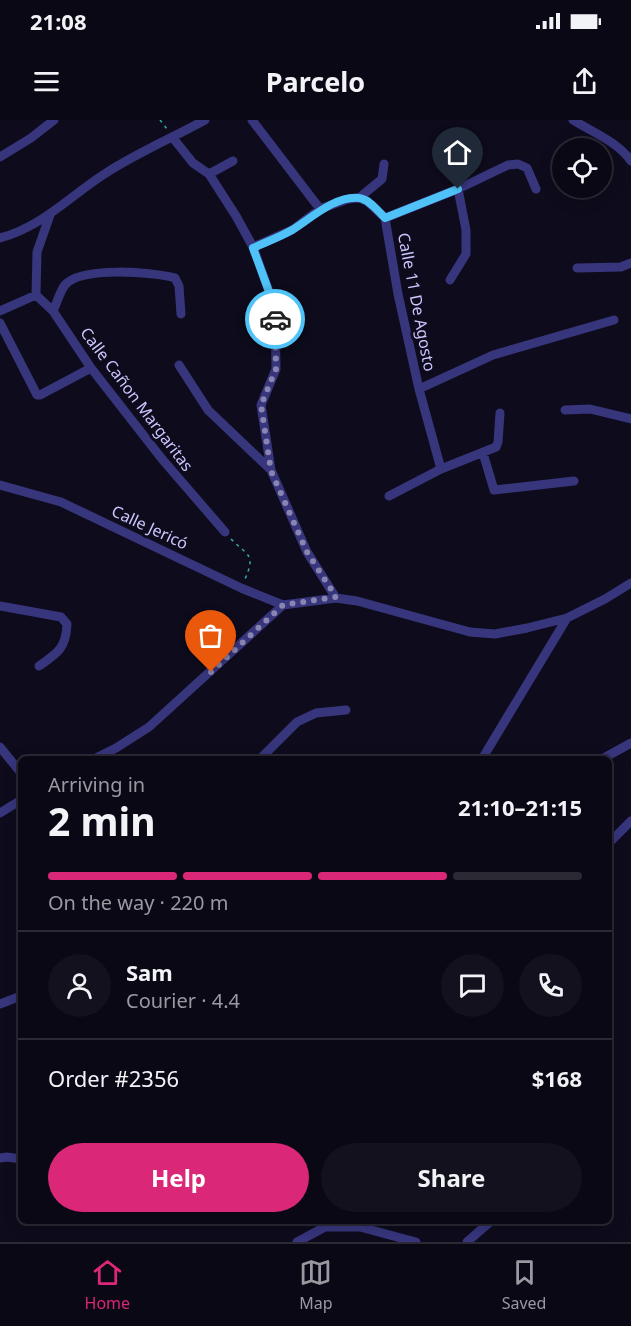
<!DOCTYPE html>
<meta charset="utf-8">
<style>
:root{--surface:#0a0815;--page:#13111e;--text:#f1f3f6;--muted:#999aa0;--line:#2a2934;--accent:#db2777}
body{margin:0;font-family:"Noto Sans",sans-serif;background:var(--page);color:var(--text);height:100vh;display:flex;flex-direction:column;font-size:22px;white-space:nowrap}
*{box-sizing:border-box;margin:0}
p{font-size:20px;color:var(--muted)}
.icon{flex:none;width:33px;height:33px;fill:none;stroke:currentColor;stroke-width:2;stroke-linecap:round;stroke-linejoin:round}
.map{position:relative;flex:1;overflow:hidden}
.details{position:absolute;left:18px;top:636px;width:594px;height:468px;display:flex;flex-direction:column;background:var(--surface);border-radius:9px;box-shadow:0 3px 15px #0003,0 0 0 2px var(--line)}
.details>*{flex:none}
.buttons{position:absolute;left:552px;top:18px;display:grid;gap:12px}
.buttons a{display:grid;place-items:center;width:60px;height:60px;border-radius:50%;background:var(--surface);box-shadow:0 3px 15px #0003,0 0 0 2px var(--line);font-size:30px}
.pin{position:absolute;display:grid;place-items:center;width:51px;height:51px;color:#fff;margin:-62px -26px;border-radius:50% 50% 50% 0;rotate:-45deg;box-shadow:0 0 6px #0007}
.pin .icon{rotate:45deg}
.courier{position:absolute;display:grid;place-items:center;width:60px;height:60px;margin:-30px;border:4px solid #4fc3f7;border-radius:50%;background:#fff;color:#222;box-shadow:0 2px 8px #0007}
.headline em{font-style:normal;font-weight:700}
.headline div{display:flex;flex-direction:column-reverse}
.headline{display:flex;align-items:center;justify-content:space-between;height:102px;padding:0 30px}
h1{font-size:39px;font-weight:700;line-height:45px}
.bar{display:grid;grid-template-columns:repeat(4,1fr);gap:9px 6px;align-content:center;height:72px;padding:0 30px}
.bar i{height:8px;border-radius:4px;background:var(--line)}
.bar .selected{background:var(--accent)}
.bar p{grid-column:span 4}
.line{display:flex;align-items:center;gap:15px;padding:0 30px;border-top:2px solid var(--line)}
.line div{flex:1}
.round{display:grid;place-items:center;flex:none;width:63px;height:63px;border-radius:32px;background:var(--page)}
.action{display:flex;gap:12px;margin-top:auto;padding:12px 30px}
.action a{flex:1;height:69px;border-radius:36px;background:var(--accent);color:#fff;font-size:24px;font-weight:700;line-height:69px;text-align:center}
.action a+a{background:var(--page);color:var(--text)}
.status{display:flex;justify-content:space-between;align-items:center;height:42px;padding:0 30px;background:var(--surface);direction:ltr}
.status svg{height:16px;fill:currentColor}
header{display:flex;justify-content:space-between;align-items:center;height:78px;padding:0 30px;background:var(--surface);font-size:27px;font-weight:700}
.dock{display:flex;justify-content:space-around;align-items:center;height:84px;border-top:2px solid var(--line);background:var(--surface);font-size:16px;color:var(--muted)}
.dock a{display:grid;justify-items:center;gap:3px}
.dock .selected{color:var(--accent)}
.map>svg:first-child{display:block}
.lines{fill:none;stroke-linecap:round;stroke-linejoin:round}
.path{stroke:#2caea3;stroke-width:1.5;stroke-dasharray:3 4.5;stroke-linecap:butt}
.minor{stroke:#37357c;stroke-width:9}
.done{stroke:#8985b0;stroke-width:6;stroke-dasharray:0 10.8}
.route{stroke:#4fc3f7;stroke-width:8}
.labels{text-anchor:middle;dominant-baseline:central;stroke-width:6;stroke-linejoin:round;paint-order:stroke}
.street-label{font-size:16px;fill:#cbc6ff;stroke:#0e0b1c}
</style>
<div class="status"><b>21:08</b><svg viewBox="0 0 49 12"><path d="M0 12V9h3v3zM5 12V6h3v6zM10 12V3h3v9zM15 12V0h3v12zM26 1h20v11H26zM47 4h2v5h-2z"/></svg></div>
<header><svg class="icon" aria-label="menu" viewBox="0 0 24 24"><path d="M4 6h16M4 12h16M4 18h16"/></svg>Parcelo<svg class="icon" aria-label="share" viewBox="0 0 24 24"><path d="M12 15V3M7 8l5-5 5 5M5 13v7h14v-7"/></svg></header>
<div class="map">
<svg width="631" height="1122" viewBox="0 0 631 1122">
<rect width="100%" height="100%" fill="#0e0b1c"/>
<g class="lines">
<path class="path" d="M160,0l7,9
M231,419c17,17 25,15 14,40"/>
<path class="minor" d="M252,0l68,89
M573,0c19,12 45,22 58,41
M173,18l20,25 16,11 27,42 17,31 22,61 1,61 -15,36 10,65 36,82 29,46
M0,37l31,-19 23,-18
M209,54l24,-13
M359,78l23,-19 2,-15
M50,95l-13,37 -1,43 17,16 38,57 71,91 63,73
M385,98l73,-29 50,-24 10,-1 9,4 9,21
M0,118c42,-11 71,-43 106,-65 31,-20 66,-35 99,-53
M253,127l39,-17 28,-21 28,-10 11,-1 8,3 18,17 13,76 21,95 22,80
M577,148l44,-1 10,-4
M450,160l16,-26v-24l-8,-41
M0,191l36,-16
M53,191c4,-8 7,-20 12,-26 16,-19 89,-13 110,-7l4,8 2,28
M0,203l37,72h3l51,-27
M179,245l29,45 63,60
M419,269l74,-34 121,-35
M565,290l25,-1 41,10
M483,333l11,37 80,-9
M0,365l61,17 180,86 42,17 53,-7 21,3 113,31 25,2 32,-6 40,-10 38,-19 26,-16
M389,376l52,-27 55,-22 2,-5 2,-29
M0,486l61,11 6,7c-1,24 -9,29 -28,42
M0,627l21,26
M94,639l22,-11 33,-21 134,-122
M260,639l37,-37 19,-9 30,-3
M482,639l85,-141
M602,639l29,-16
M0,693l21,-13
M609,723l22,-22
M0,884l21,-8
M0,1038l7,-1 14,2
M297,1122l28,-15h35l56,15
M467,1122l24,-21"/>
</g>
<g class="lines">
<path class="done" d="M211,552l72,-67 53,-8 -29,-45 -36,-81 -10,-66 15,-36 -1,-50"/>
<path class="route" d="M275,199v-11l-22,-60c13,-6 27,-11 39,-18 18,-11 44,-35 67,-32 10,1 19,13 26,20l73,-29"/>
</g>
<g class="labels">
<g class="street-label">
<text transform="translate(417 182) rotate(79)">Calle 11 De Agosto</text>
<text transform="translate(137 279) rotate(53)">Calle Cañon Margaritas</text>
<text transform="translate(150 407) rotate(25)">Calle Jericó</text>
</g>
</g>
</svg>
<div class="buttons">
<a><svg class="icon" aria-label="locate" viewBox="0 0 24 24"><circle cx="12" cy="12" r="6"/><path d="M12 2v4M12 18v4M2 12h4M18 12h4"/></svg></a>
</div>
<div class="pin" style="left:211px;top:552px;background:#ea580c"><svg class="icon" aria-label="bag" viewBox="0 0 24 24"><path d="M5 8h14l-1 12H6zM9 8a3 3 0 0 1 6 0"/></svg></div>
<div class="pin" style="left:458px;top:69px;background:#1f2937"><svg class="icon" aria-label="home" viewBox="0 0 24 24"><path d="M3 11l9-7 9 7M6 9v11h12V9"/></svg></div>
<div class="courier" style="left:275px;top:199px"><svg class="icon" aria-label="car" viewBox="0 0 24 24"><path d="M5 17H2v-5l4-1 3-4h7l3 4 3 1v5h-3M9 17h6M6 11h13"/><circle cx="7" cy="17" r="2"/><circle cx="17" cy="17" r="2"/></svg></div>
<section class="details">
<div class="headline"><div><h1>2 min</h1><p>Arriving in</p></div><em>21:10–21:15</em></div>
<div class="bar"><i class="selected"></i><i class="selected"></i><i class="selected"></i><i></i><p>On the way · 220 m</p></div>
<div class="line" style="height:108px"><a class="round"><svg class="icon" aria-label="person" viewBox="0 0 24 24"><circle cx="12" cy="8" r="4"/><path d="M4 21q1-7 8-7t8 7"/></svg></a><div><b>Sam</b><p>Courier · 4.4</p></div><a class="round"><svg class="icon" aria-label="chat" viewBox="0 0 24 24"><path d="M4 5h16v11H9l-5 4z"/></svg></a><a class="round"><svg class="icon" aria-label="phone" viewBox="0 0 24 24"><path d="M5 4h4l2 5-3 2q2 4 5 5l2-3 5 2v4C11 20 4 13 5 4z"/></svg></a></div>
<div class="line" style="height:78px"><div>Order #2356</div><b>$168</b></div>
<div class="action"><a>Help</a><a>Share</a></div>
</section>
</div>
<nav class="dock">
<a class="selected"><svg class="icon" aria-label="home" viewBox="0 0 24 24"><path d="M3 11l9-7 9 7M6 9v11h12V9"/></svg>Home</a>
<a><svg class="icon" aria-label="map" viewBox="0 0 24 24"><path d="M3 6l6-2 6 2 6-2v14l-6 2-6-2-6 2zM9 4v14M15 6v14"/></svg>Map</a>
<a><svg class="icon" aria-label="saved" viewBox="0 0 24 24"><path d="M7 4h10v16l-5-4-5 4z"/></svg>Saved</a>
</nav>
